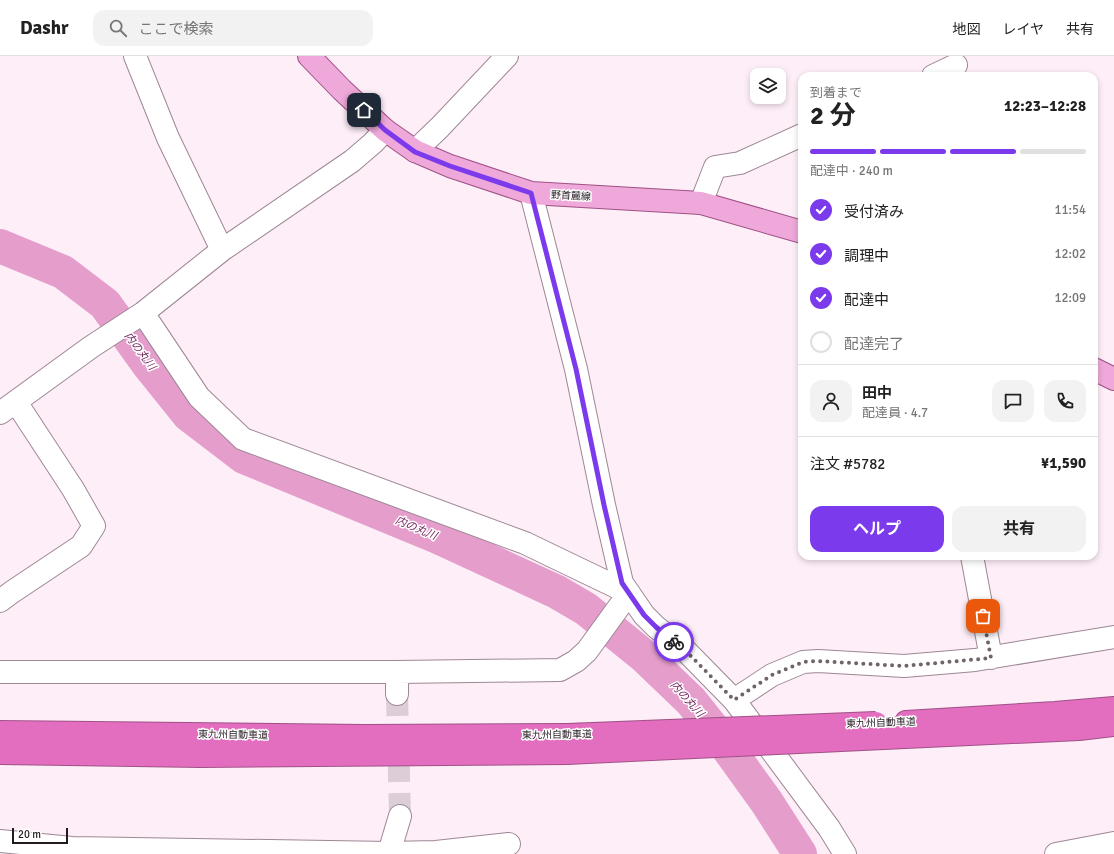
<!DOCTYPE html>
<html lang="ja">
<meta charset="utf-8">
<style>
:root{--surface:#fff;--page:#f2f2f2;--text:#222;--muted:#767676;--line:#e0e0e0;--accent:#7c3aed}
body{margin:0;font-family:Signika,"Noto Sans JP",sans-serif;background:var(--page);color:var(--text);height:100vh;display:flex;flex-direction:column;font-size:15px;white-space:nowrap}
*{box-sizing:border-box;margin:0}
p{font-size:13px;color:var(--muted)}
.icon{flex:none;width:22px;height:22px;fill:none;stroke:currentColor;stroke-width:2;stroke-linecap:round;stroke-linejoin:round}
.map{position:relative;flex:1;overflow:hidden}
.panel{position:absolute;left:798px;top:16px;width:300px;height:488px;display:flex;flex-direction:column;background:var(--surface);border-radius:12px;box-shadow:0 2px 6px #0003}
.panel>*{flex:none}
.buttons{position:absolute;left:750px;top:12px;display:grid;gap:8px}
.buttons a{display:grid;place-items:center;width:36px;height:36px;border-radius:8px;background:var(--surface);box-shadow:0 2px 6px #0003;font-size:20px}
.scale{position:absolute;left:12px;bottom:10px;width:56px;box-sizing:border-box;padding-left:4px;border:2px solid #231a20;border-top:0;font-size:11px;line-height:14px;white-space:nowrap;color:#231a20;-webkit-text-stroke:3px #fff;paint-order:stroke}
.pin{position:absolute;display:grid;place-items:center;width:34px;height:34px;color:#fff;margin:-17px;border-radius:8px;box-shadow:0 2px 6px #0006}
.courier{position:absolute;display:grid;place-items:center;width:40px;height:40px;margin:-20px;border:3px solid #7c3aed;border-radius:50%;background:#fff;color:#222;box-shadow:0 1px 5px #0007}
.headline em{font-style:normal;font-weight:700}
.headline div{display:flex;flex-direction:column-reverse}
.headline{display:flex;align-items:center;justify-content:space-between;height:68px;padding:0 12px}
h1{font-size:26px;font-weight:700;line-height:30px}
.bar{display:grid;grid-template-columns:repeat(4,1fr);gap:6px 4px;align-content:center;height:48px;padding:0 12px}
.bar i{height:5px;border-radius:3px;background:var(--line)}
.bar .on{background:var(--accent)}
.bar p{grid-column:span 4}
.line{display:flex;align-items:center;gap:10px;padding:0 12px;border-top:1px solid var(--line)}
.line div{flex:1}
.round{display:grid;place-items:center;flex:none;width:42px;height:42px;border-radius:12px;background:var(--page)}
ol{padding:0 12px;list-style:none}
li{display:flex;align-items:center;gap:12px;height:44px}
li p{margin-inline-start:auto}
li .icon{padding:4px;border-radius:50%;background:var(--accent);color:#fff;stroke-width:4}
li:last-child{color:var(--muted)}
li i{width:22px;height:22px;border:2px solid var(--line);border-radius:50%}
.cta{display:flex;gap:8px;margin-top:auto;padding:8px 12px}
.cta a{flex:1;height:46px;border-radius:12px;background:var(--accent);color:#fff;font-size:16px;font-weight:700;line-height:46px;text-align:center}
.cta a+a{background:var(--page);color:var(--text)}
header{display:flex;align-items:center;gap:24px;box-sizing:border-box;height:56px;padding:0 20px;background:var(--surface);border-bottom:1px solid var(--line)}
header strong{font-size:19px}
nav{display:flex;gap:22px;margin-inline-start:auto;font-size:14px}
.search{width:280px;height:36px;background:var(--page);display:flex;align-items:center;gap:10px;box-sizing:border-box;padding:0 14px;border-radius:12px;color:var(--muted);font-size:15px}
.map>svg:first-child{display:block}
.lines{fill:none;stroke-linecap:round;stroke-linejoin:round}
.river{stroke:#e59dcc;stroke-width:34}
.minor-tunnel{stroke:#dcced7;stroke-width:22;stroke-dasharray:22 11;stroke-linecap:butt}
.minor-casing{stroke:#9e8795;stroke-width:24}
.major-casing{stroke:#a05187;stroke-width:24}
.highway-casing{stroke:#a05187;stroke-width:24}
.minor{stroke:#fff;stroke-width:22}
.major{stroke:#eea8d9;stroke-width:22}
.highway{stroke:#e36ebf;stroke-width:22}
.highway-bridge-casing{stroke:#a05187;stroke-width:24;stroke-linecap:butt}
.highway-bridge{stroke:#e36ebf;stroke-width:22}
.done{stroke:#6f646b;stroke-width:4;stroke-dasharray:0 7.2}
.route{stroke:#7c3aed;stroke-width:5}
.labels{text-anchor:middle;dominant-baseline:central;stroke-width:3;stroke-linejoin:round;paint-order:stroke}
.street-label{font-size:10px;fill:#231a20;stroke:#fff}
.water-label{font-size:11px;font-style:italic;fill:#701e5a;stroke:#fff}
</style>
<header>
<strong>Dashr</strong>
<div class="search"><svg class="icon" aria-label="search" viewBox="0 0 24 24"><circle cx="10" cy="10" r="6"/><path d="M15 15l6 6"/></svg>ここで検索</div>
<nav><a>地図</a><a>レイヤ</a><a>共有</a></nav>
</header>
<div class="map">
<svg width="1114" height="798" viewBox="0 0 1114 798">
<rect width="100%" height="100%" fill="#fdeef7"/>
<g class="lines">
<path class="river" d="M0,190l63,26 42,32 43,60 41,51 55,42 194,80 119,55 29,17 58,47 47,45 31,39 44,61 34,53"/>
<path class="minor-tunnel" d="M397,638l3,122"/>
<g class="minor-casing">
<path id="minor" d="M135,0l33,82 54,112
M933,20l23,-11
M415,95l25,-24 67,-71
M531,137l45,176 28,136 18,78 22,32 12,12 27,21 51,52 95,128 16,26
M701,147l14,-36 25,-4 62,-28
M143,257l56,84 44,42 282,104 104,50
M0,357l91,-66 52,-34 79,-63 130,-89 21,-18 12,-13
M972,500l19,102
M0,545l12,-9 69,-46 13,-20 -21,-37 -57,-87
M0,616h397l163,-2 16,-9 11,-10 42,-58
M397,616v22
M734,644l38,-25 31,-13 15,-1 86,5 71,-6 139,-23
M0,785l72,7 317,5 47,-1 73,-8
M387,798l2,-1 11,-37
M1056,798l58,-11"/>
</g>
<g class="major-casing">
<path id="major" d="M309,0l33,34 43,40 30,21 35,15 81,27 170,10 101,29
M1094,313l20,10"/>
</g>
<g class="highway-casing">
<path id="highway" d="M906,666l149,-9 59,-5
M0,676l365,4 202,-1
M905,681l174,-8 35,-4
M0,697l201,3 366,-3"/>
</g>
<use href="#minor" class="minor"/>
<use href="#major" class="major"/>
<use href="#highway" class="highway"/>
<g class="highway-bridge-casing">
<path id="highway-bridge" d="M567,679l309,-12
M567,697l338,-16"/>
</g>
<use href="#highway-bridge" class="highway-bridge"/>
</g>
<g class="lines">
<path class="done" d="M674,586l9,6 51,52 38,-25 31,-13 15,-1 86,5 87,-8 -8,-42"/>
<path class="route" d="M364,54l21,20 30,22 35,14 81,27 45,176 28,136 18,78 22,32 12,12 18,15"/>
</g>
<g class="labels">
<g class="street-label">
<text transform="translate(571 140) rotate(3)">野首麓線</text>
<text transform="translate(881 667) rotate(-2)">東九州自動車道</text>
<text transform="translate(233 679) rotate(1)">東九州自動車道</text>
<text transform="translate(557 679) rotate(-1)">東九州自動車道</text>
</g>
<g class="water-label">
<text transform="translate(140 295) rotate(53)">内の丸川</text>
<text transform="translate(416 472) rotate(23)">内の丸川</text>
<text transform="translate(687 643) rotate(48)">内の丸川</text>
</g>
</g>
</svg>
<div class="buttons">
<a><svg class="icon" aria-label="layers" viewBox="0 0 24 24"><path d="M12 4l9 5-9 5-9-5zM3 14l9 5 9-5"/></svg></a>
</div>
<div class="scale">20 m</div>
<div class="pin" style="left:983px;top:560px;background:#ea580c"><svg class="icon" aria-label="bag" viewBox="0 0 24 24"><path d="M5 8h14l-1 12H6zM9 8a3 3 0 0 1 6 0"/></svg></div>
<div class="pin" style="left:364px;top:54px;background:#1f2937"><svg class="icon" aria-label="home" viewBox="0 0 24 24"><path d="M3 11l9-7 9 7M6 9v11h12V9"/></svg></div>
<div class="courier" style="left:674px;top:586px"><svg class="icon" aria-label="bike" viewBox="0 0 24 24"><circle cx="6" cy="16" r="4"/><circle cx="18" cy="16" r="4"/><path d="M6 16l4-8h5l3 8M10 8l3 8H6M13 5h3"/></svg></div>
<section class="panel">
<div class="headline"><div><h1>2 分</h1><p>到着まで</p></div><em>12:23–12:28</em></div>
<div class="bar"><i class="on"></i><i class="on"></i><i class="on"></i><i></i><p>配達中 · 240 m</p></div>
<ol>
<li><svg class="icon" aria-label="check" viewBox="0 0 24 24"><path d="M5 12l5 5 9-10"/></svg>受付済み<p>11:54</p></li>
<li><svg class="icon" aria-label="check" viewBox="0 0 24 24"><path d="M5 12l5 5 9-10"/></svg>調理中<p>12:02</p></li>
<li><svg class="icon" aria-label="check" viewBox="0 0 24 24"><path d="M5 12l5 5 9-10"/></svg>配達中<p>12:09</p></li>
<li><i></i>配達完了</li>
</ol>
<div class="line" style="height:72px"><a class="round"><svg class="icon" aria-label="person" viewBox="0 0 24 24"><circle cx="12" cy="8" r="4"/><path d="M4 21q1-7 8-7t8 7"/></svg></a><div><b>田中</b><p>配達員 · 4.7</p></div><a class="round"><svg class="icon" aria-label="chat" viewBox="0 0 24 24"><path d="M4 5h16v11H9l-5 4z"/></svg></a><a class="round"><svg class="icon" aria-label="phone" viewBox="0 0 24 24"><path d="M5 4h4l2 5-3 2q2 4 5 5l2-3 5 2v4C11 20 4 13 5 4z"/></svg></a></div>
<div class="line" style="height:52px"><div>注文 #5782</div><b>¥1,590</b></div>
<div class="cta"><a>ヘルプ</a><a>共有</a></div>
</section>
</div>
